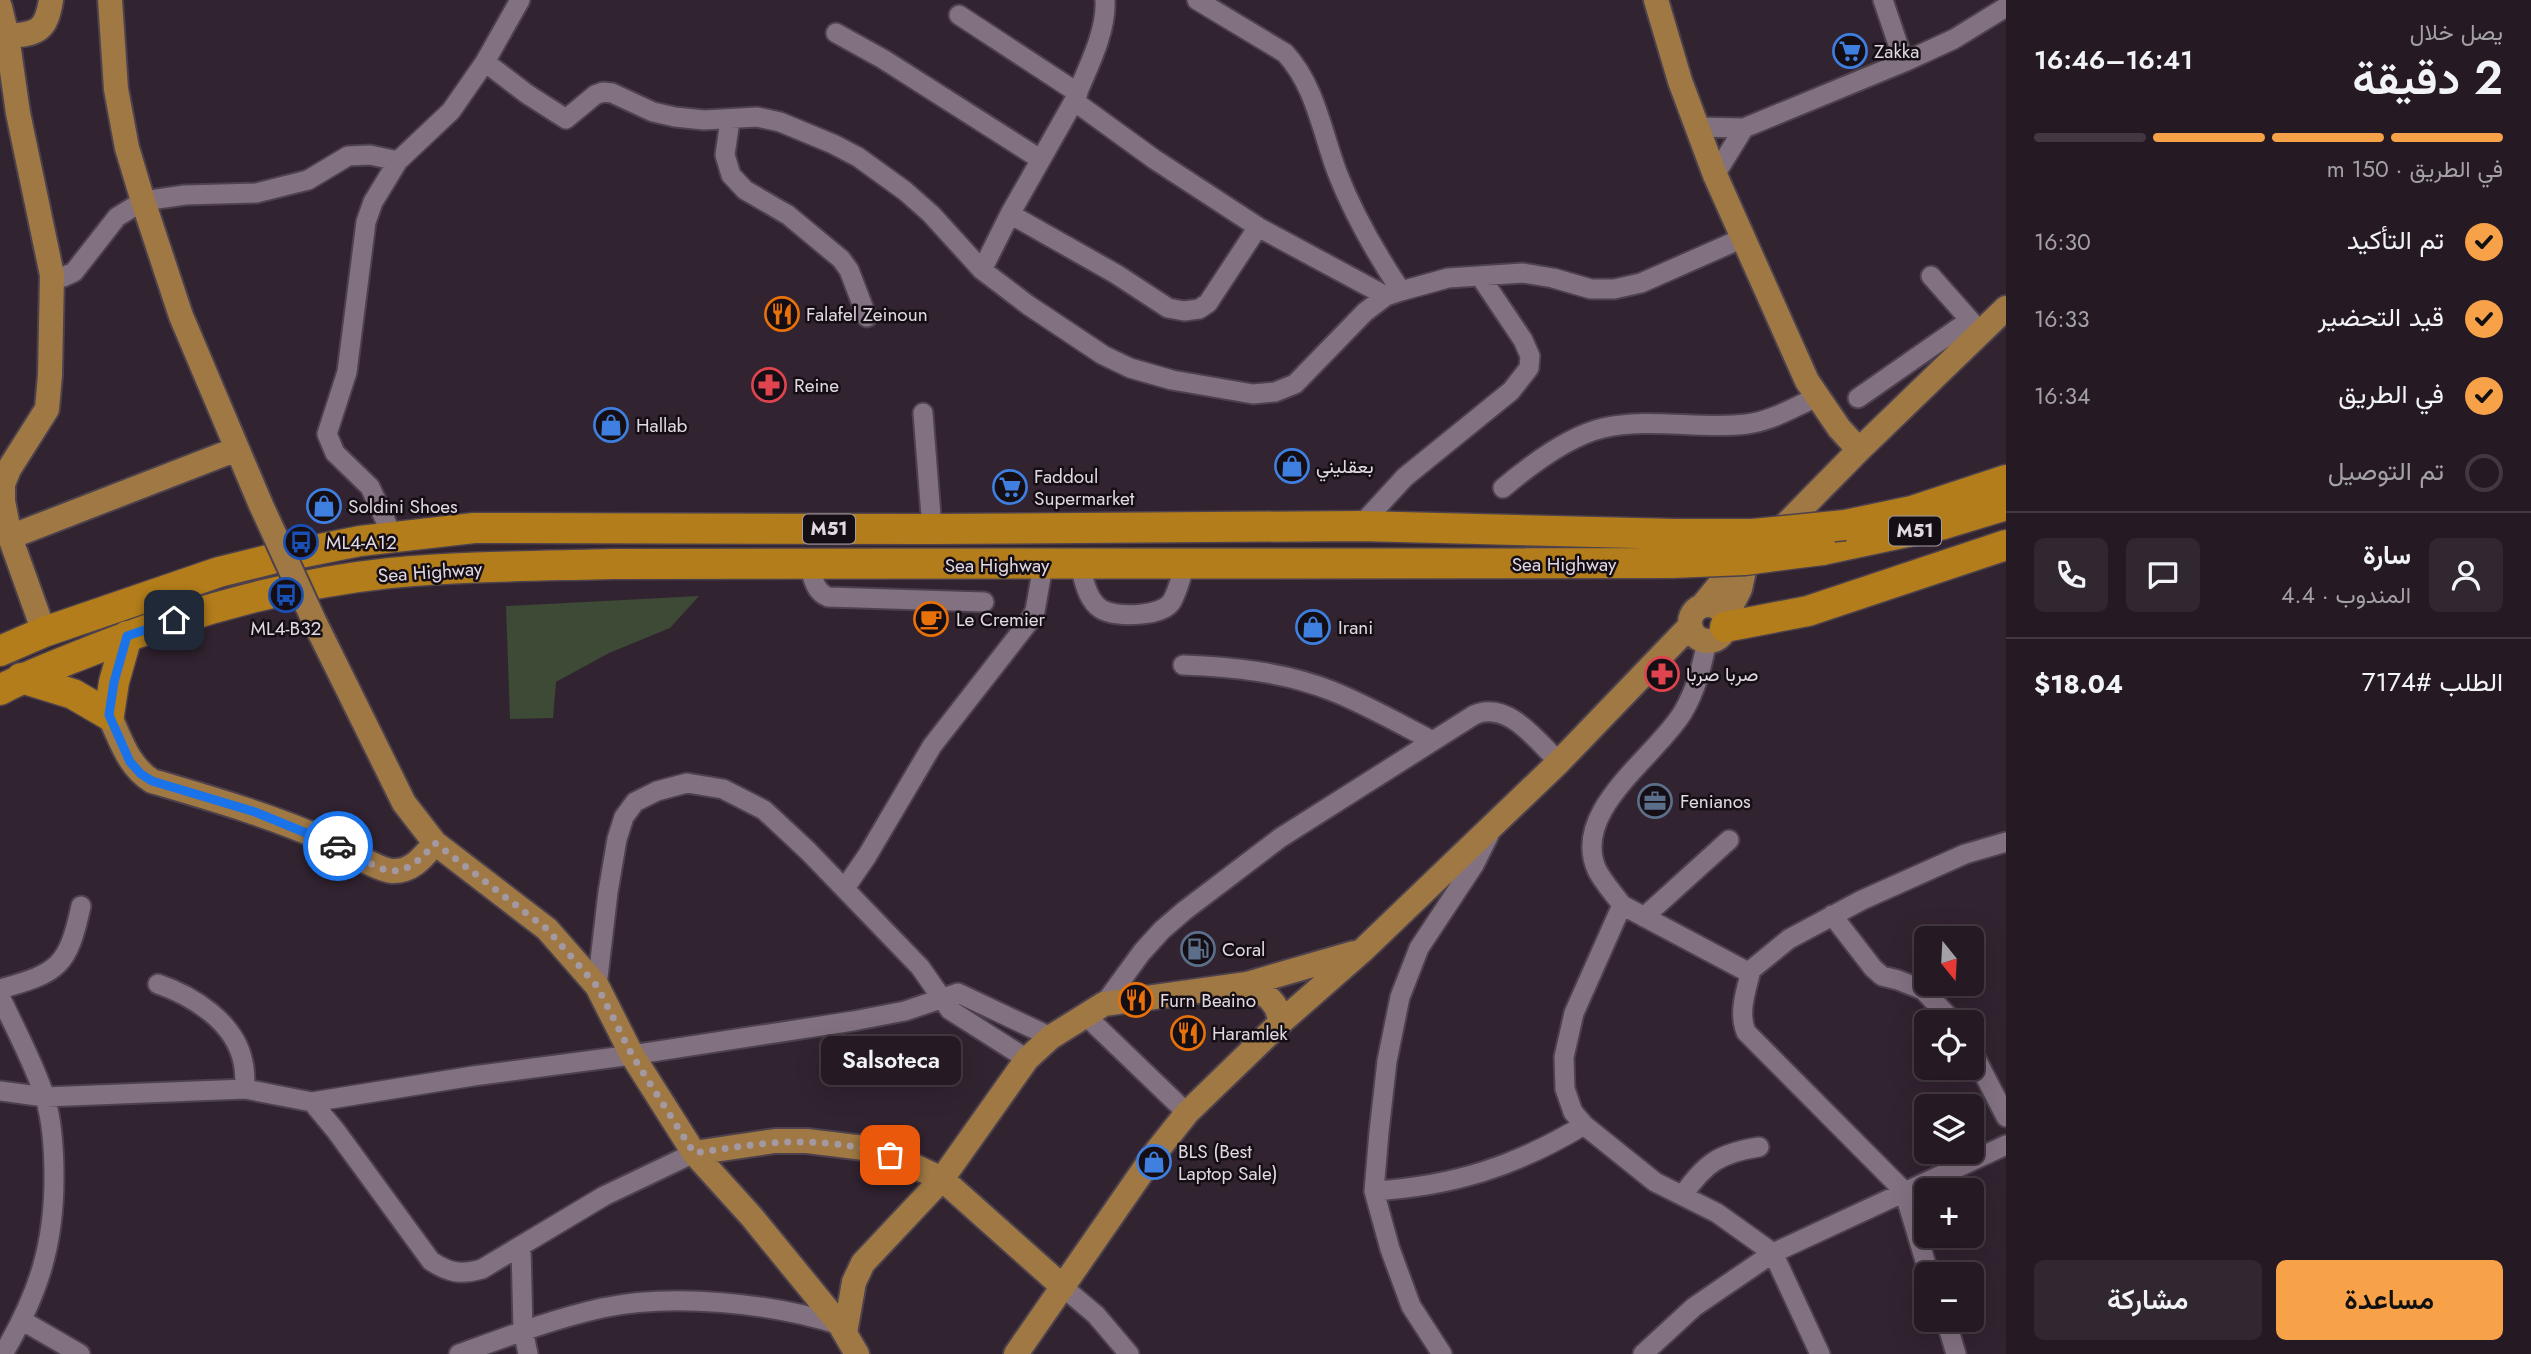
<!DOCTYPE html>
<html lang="ar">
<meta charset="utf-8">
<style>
:root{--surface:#251a24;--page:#312731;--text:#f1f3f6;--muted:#a3a1a6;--line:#423841;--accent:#f7a148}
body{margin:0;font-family:Jost,Vazirmatn,sans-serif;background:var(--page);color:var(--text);direction:rtl;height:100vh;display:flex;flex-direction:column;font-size:26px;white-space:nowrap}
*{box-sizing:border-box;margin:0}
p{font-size:23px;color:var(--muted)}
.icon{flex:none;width:38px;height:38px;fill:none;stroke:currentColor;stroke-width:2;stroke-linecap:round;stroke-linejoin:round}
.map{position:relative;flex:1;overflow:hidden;direction:ltr}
.side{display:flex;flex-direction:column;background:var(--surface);width:525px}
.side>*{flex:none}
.needle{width:46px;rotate:162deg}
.fabs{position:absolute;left:1914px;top:926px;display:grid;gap:14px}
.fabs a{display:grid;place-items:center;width:70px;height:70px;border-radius:10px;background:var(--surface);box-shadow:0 7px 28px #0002,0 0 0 2px var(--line);font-size:35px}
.pin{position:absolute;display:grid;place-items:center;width:60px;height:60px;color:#fff;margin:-30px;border-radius:14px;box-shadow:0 4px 10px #0006}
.courier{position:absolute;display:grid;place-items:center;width:70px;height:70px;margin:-35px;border:5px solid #1a73e8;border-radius:50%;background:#fff;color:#222;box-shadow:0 2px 9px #0007}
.bubble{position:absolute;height:49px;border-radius:10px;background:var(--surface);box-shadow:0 7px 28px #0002,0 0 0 2px var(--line);font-size:23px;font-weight:600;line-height:49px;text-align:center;direction:rtl}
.headline em{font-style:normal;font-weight:600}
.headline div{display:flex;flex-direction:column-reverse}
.headline{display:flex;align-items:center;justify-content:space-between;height:119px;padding:0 28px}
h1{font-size:46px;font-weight:600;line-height:52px}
.bar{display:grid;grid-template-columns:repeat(4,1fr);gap:10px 7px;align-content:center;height:84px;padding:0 28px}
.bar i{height:9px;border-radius:5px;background:var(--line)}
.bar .selected{background:var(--accent)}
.bar p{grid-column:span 4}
.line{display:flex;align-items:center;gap:18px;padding:0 28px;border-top:2px solid var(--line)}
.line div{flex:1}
.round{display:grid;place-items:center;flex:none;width:74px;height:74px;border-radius:10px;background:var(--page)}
ol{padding:0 28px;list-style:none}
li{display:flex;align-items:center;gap:21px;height:77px}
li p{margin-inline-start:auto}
li .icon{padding:7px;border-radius:50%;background:var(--accent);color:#111;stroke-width:4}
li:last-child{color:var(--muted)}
li i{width:38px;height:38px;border:4px solid var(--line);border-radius:50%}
.button{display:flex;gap:14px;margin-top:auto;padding:14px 28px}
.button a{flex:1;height:80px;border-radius:10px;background:var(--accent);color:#111;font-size:28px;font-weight:600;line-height:80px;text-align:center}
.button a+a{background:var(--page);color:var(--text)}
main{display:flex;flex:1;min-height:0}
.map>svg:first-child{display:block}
.green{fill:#3c4a36}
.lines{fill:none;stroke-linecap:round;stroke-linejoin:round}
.minor-casing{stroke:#4c414c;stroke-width:23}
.major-casing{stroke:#4c414c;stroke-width:28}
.highway-casing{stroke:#4c414c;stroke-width:33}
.minor{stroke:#827181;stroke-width:19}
.major{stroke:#9f7843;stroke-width:24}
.highway{stroke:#b27d1a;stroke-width:30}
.major-bridge-casing{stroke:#4c414c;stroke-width:28;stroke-linecap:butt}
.highway-bridge-casing{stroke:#4c414c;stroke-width:33;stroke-linecap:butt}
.major-bridge{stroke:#9f7843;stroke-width:24}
.highway-bridge{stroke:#b27d1a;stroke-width:30}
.done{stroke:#a399a3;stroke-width:7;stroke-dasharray:0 12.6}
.route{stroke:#1a73e8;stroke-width:9}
.labels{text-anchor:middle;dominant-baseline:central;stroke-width:5;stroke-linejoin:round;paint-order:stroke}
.shield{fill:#150f15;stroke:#a49ca4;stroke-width:2}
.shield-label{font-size:18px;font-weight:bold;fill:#e1d8e1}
.poi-label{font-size:19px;fill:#e1d8e1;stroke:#150f15;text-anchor:start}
.street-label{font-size:19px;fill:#e1d8e1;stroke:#150f15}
</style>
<main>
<section class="side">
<div class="headline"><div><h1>2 دقيقة</h1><p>يصل خلال</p></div><em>16:41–16:46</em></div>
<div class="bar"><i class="selected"></i><i class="selected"></i><i class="selected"></i><i></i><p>في الطريق · 150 m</p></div>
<ol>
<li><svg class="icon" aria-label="check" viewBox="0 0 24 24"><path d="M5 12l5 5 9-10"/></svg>تم التأكيد<p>16:30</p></li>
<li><svg class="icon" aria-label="check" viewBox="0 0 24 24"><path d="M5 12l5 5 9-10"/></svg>قيد التحضير<p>16:33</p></li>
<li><svg class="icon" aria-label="check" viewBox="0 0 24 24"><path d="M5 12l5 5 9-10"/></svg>في الطريق<p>16:34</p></li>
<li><i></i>تم التوصيل</li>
</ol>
<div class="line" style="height:126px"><a class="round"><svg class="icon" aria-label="person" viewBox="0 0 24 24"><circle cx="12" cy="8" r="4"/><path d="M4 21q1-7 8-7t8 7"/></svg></a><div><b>سارة</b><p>المندوب · 4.4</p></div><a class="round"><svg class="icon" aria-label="chat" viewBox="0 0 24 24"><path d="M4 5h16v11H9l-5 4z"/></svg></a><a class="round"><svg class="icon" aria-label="phone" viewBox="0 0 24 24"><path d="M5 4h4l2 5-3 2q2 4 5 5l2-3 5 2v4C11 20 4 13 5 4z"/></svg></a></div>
<div class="line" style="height:91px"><div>الطلب #7174</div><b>$18.04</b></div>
<div class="button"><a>مساعدة</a><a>مشاركة</a></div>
</section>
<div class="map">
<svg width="2006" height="1354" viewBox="0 0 2006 1354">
<rect width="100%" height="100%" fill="#312330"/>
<path class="green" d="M699,596l-29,32 -61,25 -53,29 -3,36 -43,1 -4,-113z"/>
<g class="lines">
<g class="minor-casing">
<path id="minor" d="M1197,0l88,53c30,32 37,79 52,119 17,44 38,80 64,119
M1883,0l21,62
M959,15l119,78
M836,33l47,26 157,100
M485,62l42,32 39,25 29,-24 8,-3 9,1 41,19 22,5 29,3 53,-3 23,5 53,22 25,13 47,34 26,23 51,56 46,35 75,50 27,13 42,12 81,14 22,-2 20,-8 70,-72 21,-16 15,-5 47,-13 75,-5 30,5 38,11h23l27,-6 102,-45
M1074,101c12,-30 33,-68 31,-101
M730,120l-5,35 6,20 14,15 43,25 53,44 8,11 18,47
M1696,127l48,1 160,-66 50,-23 52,-32
M1715,175l29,-47
M1010,214l106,60 52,34 16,3 15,-2 9,-6 50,-76
M982,270l28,-56 64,-113 80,58 104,68 128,69
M52,275l11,2 11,-5 43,-55 26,-16 42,-6 71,-2 52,-13 40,-24 22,-1 28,6
M1931,276l46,52
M1858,398l112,-78
M923,413l9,116
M1503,488c26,-22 66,-52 100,-60 47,-11 97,2 144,-4 25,-3 47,-17 70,-27
M1360,526l45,-49 106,-86 18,-23 1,-12 -7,-16 -43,-64
M393,537l-23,-50 -35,-34 -8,-19 20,-62 19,-150 7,-20 25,-41 53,-50 34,-49 35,-62
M809,565c4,13 6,27 19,32l156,5
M1080,566c4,14 7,34 21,43 14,9 62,8 71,-8 6,-10 9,-25 13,-36
M1707,641c-5,25 -11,49 -24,71 -27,45 -113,99 -86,158 6,12 17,24 25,35l-48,108 -10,44 1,32 8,23 11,13 71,57 62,31 56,40 47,101
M1183,665c51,2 101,7 149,26 35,14 68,33 101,50
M845,888l22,-32 65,-110 96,-123 7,-12 8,-45
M1622,905l124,66 5,-1 38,-31 73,-39 103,-46 41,-12
M1832,915l41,53 9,8 16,4 25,10 31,32
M1644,917l85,-77
M1751,970c-5,21 -13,42 -5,62l158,159 25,83
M158,984c35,12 77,38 85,78 2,8 2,18 2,27
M597,986l11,-94 9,-53 7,-22 11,-15 22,-11 30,-8 36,6 41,21 44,41 112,116 30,43 77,49
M0,989c59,-16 68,-23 81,-83
M0,996c14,31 36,71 45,102 8,25 9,54 9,80 0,68 -16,117 -51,176
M1104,1004l38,-52 20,-22 22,-19 96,-73 194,-123c34,-15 63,26 85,47
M1086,1016l101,97
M1972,1051l34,66
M0,1091l45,6 200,-8 67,13 161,-26 159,-21 221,-34 52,-10 53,-18 93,44
M312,1102l24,29 95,130c18,12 30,14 51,8l122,-73 90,-43
M1374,1191c80,-5 142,-25 210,-66
M1683,1195c22,-32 37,-42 76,-48
M521,1247l2,83 5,24
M1063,1287l33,28 33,39
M1946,1320l10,34
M23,1321l57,33
M459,1354c47,-17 94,-35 143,-46 71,-15 169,-5 238,17
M1442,1354l-31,-48 -21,-57 -16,-58 5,-59 8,-71 13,-64 19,-49 55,-83 15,-30
M1643,1354l51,-47 79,-54 233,-108"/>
</g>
<g class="major-casing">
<path id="major" d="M110,0l6,89 11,59 16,53 38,115 80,189
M1656,0l24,81 35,94 92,206 32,47 20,22
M0,7l7,29 11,77 34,162 -2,100 -3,34 -38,60 -6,15v17l7,36 34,95
M7,36c31,-2 39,-5 44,-36
M10,537l227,-88
M1690 623a18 18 0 1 1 36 0a18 18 0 1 1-36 0Z
M1702,606l22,-27 21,-13 114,-116 147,-142
M1725,618l15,-29 5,-23
M315,623l89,180 31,40 112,86 50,57 35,69 62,98 57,63 89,109 17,29
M109,715c12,25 19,51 43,66 61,18 120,35 178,61 14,7 48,28 62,29 20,1 31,-14 43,-28
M1247,984c18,10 32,17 33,39
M694,1153l81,-12h32l57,7 26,7 52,24 121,108
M845,1333l9,-51 9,-19 79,-84 85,-120 24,-22 53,-33 143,-20 107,-31
M1016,1354l140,-202 31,-39 93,-90 82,-72 197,-189 131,-136"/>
</g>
<g class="highway-casing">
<path id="highway" d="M1845,525l67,-14 94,-31
M1822,550l122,-26 62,-19
M1725,627l83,-16 198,-66
M0,651l44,-19 175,-60 61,-15 80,-16 114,-13 458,1 428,-3 315,8
M21,678l52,16 36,21 5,-33 13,-46
M0,690c28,-15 58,-26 88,-38 96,-39 198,-68 302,-79 74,-7 148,-7 223,-9l1058,-1"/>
</g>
<use href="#minor" class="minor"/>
<use href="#major" class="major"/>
<use href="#highway" class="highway"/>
<g class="major-bridge-casing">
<path id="major-bridge" d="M261,505l54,118"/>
</g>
<g class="highway-bridge-casing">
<path id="highway-bridge" d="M1675,534h78l92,-9
M1671,563l74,-3 77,-10"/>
</g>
<use href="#major-bridge" class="major-bridge"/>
<use href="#highway-bridge" class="highway-bridge"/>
</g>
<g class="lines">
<path class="done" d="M338,846c46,23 58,43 97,-3l112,86 50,57 35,69 62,98c74,-11 121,-19 196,2"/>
<path class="route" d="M174,620l-47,16 -13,46 -5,33 21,47 11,12 11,7 103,31 83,34"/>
</g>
<defs>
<g id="supermarket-ring" transform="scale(1.75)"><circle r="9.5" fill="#150f15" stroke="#3f7fe0" stroke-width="1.5"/><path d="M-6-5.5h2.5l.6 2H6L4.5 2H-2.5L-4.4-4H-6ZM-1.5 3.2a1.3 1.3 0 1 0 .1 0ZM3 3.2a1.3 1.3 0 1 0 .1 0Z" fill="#3f7fe0"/></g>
<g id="restaurant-ring" transform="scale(1.75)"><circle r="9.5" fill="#150f15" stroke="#e8710a" stroke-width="1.5"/><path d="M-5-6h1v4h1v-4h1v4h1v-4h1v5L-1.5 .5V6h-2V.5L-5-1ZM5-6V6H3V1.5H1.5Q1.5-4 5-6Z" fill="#e8710a"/></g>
<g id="pharmacy-ring" transform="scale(1.75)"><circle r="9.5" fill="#150f15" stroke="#e0444e" stroke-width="1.5"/><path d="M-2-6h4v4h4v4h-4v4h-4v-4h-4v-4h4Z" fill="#e0444e"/></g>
<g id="shop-ring" transform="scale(1.75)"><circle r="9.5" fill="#150f15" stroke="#3f7fe0" stroke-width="1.5"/><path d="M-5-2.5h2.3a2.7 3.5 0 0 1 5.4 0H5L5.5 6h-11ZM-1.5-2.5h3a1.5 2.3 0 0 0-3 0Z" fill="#3f7fe0"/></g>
<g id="bus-ring" transform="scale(1.75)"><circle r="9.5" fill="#150f15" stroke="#1a4fb4" stroke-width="1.5"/><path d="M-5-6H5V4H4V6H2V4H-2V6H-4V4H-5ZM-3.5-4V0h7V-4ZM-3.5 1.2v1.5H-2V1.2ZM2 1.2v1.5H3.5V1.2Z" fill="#1a4fb4"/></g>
<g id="cafe-ring" transform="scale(1.75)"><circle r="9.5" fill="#150f15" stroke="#e8710a" stroke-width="1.5"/><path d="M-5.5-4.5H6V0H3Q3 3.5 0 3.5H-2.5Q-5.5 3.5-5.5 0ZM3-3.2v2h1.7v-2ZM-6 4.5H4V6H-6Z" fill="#e8710a"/></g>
<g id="office-ring" transform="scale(1.75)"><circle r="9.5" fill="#150f15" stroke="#5c6f8a" stroke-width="1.5"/><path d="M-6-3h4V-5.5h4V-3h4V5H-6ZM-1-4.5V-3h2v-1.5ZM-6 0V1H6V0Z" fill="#5c6f8a"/></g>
<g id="fuel-ring" transform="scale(1.75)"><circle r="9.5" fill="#150f15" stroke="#5c6f8a" stroke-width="1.5"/><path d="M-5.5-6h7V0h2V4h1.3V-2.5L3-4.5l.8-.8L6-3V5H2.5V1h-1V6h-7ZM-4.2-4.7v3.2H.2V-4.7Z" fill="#5c6f8a"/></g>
</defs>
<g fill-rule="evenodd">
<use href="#supermarket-ring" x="1850" y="51"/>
<use href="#restaurant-ring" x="782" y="314"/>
<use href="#pharmacy-ring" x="769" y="385"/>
<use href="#shop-ring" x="611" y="425"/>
<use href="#shop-ring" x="1292" y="466"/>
<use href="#supermarket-ring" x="1010" y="487"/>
<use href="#shop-ring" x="324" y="506"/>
<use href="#bus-ring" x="301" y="542"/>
<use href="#bus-ring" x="286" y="595"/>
<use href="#cafe-ring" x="931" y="619"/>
<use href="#shop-ring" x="1313" y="627"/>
<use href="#pharmacy-ring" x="1662" y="674"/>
<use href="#office-ring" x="1655" y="801"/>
<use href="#fuel-ring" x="1198" y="949"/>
<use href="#restaurant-ring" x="1136" y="1000"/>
<use href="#restaurant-ring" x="1188" y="1033"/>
<use href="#shop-ring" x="1154" y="1162"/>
</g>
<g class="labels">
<g class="shield">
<rect x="803" y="514.5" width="52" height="29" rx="5"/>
<rect x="1889" y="516.5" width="52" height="29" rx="5"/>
</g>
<g class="shield-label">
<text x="829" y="529">M51</text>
<text x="1915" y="531">M51</text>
</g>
<g class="poi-label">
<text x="1874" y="51">Zakka</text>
<text x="806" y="314">Falafel Zeinoun</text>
<text x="794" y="385">Reine</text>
<text x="636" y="425">Hallab</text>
<text x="1316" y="466">بعقليني</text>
<text x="1034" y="476">Faddoul<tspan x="1034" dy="22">Supermarket</tspan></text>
<text x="348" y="506">Soldini Shoes</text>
<text x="326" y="542">ML4-A12</text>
<text x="956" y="619">Le Cremier</text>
<text x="1338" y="627">Irani</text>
<text x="286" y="628" text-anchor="middle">ML4-B32</text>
<text x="1686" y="674">صربا صربا</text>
<text x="1680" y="801">Fenianos</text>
<text x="1222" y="949">Coral</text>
<text x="1160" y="1000">Furn Beaino</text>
<text x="1212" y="1033">Haramlek</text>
<text x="1178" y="1151">BLS (Best<tspan x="1178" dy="22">Laptop Sale)</tspan></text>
</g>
<g class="street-label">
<text x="1564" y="564">Sea Highway</text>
<text x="997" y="565">Sea Highway</text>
<text transform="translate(430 572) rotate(-4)">Sea Highway</text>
</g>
</g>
</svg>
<div class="fabs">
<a><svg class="needle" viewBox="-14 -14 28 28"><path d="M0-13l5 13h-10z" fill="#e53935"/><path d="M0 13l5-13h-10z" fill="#a3a1a6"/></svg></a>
<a><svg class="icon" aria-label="locate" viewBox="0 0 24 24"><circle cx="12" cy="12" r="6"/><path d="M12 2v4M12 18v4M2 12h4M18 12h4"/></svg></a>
<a><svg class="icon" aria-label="layers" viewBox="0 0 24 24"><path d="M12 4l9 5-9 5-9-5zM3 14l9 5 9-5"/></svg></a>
<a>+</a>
<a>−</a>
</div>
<div class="pin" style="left:890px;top:1155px;background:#ea580c"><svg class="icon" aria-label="bag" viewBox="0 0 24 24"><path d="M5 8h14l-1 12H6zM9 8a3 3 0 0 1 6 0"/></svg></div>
<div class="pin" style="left:174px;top:620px;background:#1f2937"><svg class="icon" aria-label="home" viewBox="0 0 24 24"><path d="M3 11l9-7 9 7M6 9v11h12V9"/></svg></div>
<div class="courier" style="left:338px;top:846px"><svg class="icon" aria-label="car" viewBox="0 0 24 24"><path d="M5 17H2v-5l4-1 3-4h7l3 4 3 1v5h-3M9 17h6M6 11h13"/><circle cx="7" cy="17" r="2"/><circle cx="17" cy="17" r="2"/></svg></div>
<div class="bubble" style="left:821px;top:1036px;width:140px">Salsoteca</div>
</div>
</main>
